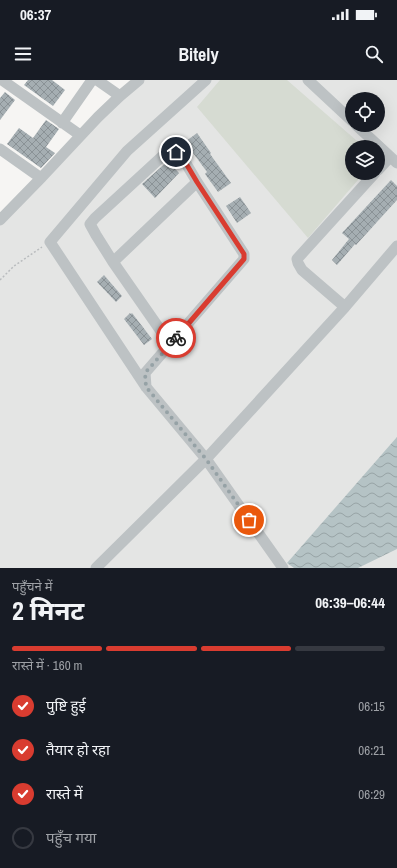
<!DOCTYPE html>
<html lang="hi">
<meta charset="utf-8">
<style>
:root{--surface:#171b24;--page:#20242c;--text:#f1f3f6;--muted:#9ea1a6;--line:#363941;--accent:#d93c30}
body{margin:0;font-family:"Archivo Narrow","Noto Sans Devanagari",sans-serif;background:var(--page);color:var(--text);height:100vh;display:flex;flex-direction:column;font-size:15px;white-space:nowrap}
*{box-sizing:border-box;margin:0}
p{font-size:13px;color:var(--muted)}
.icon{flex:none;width:22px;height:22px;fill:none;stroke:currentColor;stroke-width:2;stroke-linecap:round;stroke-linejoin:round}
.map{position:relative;height:488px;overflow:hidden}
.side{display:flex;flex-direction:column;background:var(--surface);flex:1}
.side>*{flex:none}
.controls{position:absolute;left:345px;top:12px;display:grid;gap:8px}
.controls a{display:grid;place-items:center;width:40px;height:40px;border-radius:50%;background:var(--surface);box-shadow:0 4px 16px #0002;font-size:20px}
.pin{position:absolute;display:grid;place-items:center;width:34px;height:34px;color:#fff;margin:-17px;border:2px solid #fff;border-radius:50%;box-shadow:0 1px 4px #0007}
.courier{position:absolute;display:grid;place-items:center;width:40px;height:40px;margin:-20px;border:3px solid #d93c30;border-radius:50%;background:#fff;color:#222;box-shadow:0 1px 5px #0007}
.head em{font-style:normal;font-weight:700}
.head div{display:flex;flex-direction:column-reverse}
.head{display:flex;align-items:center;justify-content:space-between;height:68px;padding:0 12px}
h1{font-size:26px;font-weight:700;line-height:30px}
.bar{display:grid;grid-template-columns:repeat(4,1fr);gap:6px 4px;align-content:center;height:48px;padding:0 12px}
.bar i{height:5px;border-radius:3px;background:var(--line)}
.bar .current{background:var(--accent)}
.bar p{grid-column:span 4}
ol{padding:0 12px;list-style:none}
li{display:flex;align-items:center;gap:12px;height:44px}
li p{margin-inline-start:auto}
li .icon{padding:4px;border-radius:50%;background:var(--accent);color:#fff;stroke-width:4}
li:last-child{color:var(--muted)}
li i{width:22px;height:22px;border:2px solid var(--line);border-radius:50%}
.status{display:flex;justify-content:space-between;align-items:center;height:28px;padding:0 20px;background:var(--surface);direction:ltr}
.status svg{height:11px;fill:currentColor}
header{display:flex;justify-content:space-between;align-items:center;height:52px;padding:0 12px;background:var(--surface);font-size:18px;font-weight:700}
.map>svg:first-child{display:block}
.built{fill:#e4e5e4;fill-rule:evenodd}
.green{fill:#d6dbd2}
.water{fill:url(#water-waves)}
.building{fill:url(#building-cross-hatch)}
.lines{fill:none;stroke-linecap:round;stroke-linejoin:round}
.path{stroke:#b9bcbe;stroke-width:1.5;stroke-dasharray:2 2;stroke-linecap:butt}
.minor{stroke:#bdc2c4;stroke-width:11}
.done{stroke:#96a2a6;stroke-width:4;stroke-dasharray:0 7.2}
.route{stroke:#d93c30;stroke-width:5}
</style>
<div class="status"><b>06:37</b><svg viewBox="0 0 49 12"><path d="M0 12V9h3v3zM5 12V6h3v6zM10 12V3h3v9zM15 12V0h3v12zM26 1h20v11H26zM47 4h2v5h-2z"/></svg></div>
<header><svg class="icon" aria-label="menu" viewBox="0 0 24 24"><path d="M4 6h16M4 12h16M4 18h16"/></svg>Bitely<svg class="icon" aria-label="search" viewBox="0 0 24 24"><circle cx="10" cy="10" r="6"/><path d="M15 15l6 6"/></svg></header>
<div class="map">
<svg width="397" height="488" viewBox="0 0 397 488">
<defs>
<pattern id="water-waves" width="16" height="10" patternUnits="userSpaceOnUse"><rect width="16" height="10" fill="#b5c3c5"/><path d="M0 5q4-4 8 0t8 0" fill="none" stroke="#97a3a5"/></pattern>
<pattern id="building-cross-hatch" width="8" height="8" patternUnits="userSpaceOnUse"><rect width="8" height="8" fill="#a5aeb2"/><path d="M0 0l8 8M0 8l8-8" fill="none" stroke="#8a9296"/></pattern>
</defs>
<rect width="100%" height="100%" fill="#f6f5f3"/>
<path class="built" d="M138,0h259v488h-397v-345zM352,19h26v26h-26zM352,67h26v26h-26z"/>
<path class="green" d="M220,0h67l77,67h-12v26h12l-56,65 -111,-131z"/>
<path class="water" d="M397,357v112l-39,19h-64l-7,-5z"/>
<path class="building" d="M28,0h24l13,10 -12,16 -29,-21z
M5,12l10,8 -15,20v-22z
M46,40l13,9 -13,18 9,6 -14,15 -34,-24 12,-16 14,10z
M197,53l14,20 -1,1 21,29 -13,9 -13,-18 2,-2 -22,-30z
M168,81l11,12 -24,25 -13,-14z
M391,100l6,6v14l-41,45 -1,-1 -18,21 -5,-5 17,-21 -7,-6z
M240,117l11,16 -14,10 -11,-17z
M104,195l18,21 -6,6 -19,-20z
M130,233l1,1 1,-1 20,26 -8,6 -20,-26z"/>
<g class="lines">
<path class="path" d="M0,200l14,-14 28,-19"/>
<path class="minor" d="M2,0l78,55
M97,0l23,16
M206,0l-79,71 -77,91 96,145 60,72 77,109
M308,0l44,41
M62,43l30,-43
M356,45l41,38
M0,69l41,29
M378,90l12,-13
M0,140l41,-42 57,-61 22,-21 19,-16
M113,182l84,-80
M345,227l-43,-37 -4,-7 -1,-4 78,-86
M146,307l-1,-14 99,-114v-5l-47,-72 -16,-27 -5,-3 -8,-1 -73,67 -5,6 6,11 17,27 57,82
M96,488l110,-109 139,-152 52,-61"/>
</g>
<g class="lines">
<path class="done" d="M176,258l-31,35 1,14 60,72 43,61"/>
<path class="route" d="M176,258l68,-79v-5l-47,-72 -16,-27 -5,-3"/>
</g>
</svg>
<div class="controls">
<a><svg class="icon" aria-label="locate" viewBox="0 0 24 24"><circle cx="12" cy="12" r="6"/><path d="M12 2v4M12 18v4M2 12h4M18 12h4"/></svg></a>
<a><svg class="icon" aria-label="layers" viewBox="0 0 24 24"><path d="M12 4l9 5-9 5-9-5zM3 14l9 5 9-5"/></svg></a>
</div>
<div class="pin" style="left:249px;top:440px;background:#ea580c"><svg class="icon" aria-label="bag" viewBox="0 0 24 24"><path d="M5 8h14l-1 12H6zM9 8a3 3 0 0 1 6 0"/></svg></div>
<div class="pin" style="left:176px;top:72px;background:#1f2937"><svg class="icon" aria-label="home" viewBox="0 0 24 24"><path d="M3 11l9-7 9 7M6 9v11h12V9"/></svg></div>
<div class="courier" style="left:176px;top:258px"><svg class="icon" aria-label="bike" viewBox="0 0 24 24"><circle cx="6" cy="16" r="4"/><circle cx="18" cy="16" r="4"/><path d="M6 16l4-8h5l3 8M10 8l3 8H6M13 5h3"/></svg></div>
</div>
<section class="side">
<div class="head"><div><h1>2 मिनट</h1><p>पहुँचने में</p></div><em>06:39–06:44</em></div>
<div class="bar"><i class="current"></i><i class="current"></i><i class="current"></i><i></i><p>रास्ते में · 160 m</p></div>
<ol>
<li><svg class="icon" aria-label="check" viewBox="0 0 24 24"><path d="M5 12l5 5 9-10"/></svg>पुष्टि हुई<p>06:15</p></li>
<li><svg class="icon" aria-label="check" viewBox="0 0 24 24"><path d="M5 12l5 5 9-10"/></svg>तैयार हो रहा<p>06:21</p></li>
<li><svg class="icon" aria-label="check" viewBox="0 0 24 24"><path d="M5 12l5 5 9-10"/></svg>रास्ते में<p>06:29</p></li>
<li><i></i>पहुँच गया</li>
</ol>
</section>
